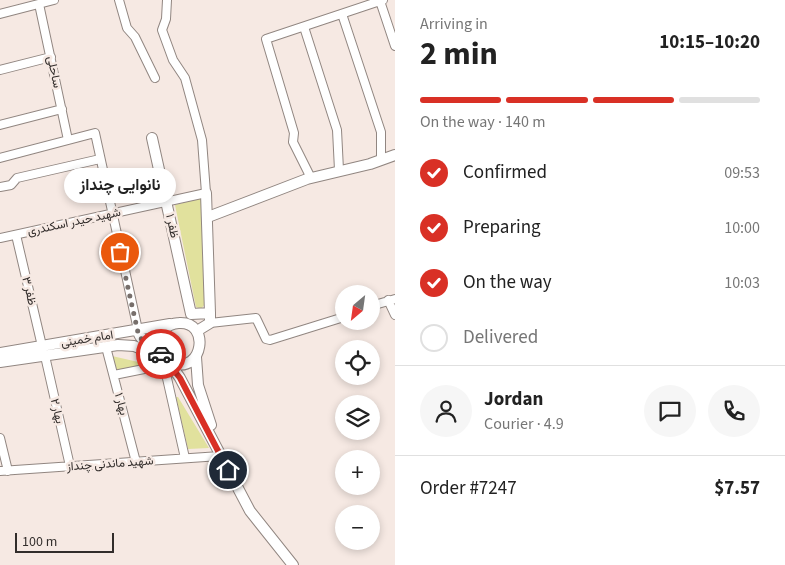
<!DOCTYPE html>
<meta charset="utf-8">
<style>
:root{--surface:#fff;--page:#f6f6f6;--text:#222;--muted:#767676;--line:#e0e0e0;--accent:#d93025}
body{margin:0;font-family:"Source Sans 3",Vazirmatn,sans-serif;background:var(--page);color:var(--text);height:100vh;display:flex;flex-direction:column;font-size:19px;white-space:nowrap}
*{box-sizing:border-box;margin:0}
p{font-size:16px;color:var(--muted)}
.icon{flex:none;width:28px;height:28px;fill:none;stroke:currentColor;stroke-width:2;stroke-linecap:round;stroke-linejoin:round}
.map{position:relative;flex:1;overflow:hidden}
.side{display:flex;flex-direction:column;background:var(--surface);width:390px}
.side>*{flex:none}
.needle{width:32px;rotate:209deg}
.tools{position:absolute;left:335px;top:285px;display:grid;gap:10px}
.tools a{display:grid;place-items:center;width:45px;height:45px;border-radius:50%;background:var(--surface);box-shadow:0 2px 8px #0003;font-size:25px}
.scale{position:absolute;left:15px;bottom:12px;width:99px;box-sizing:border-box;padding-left:5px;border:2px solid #322d2b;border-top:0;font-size:14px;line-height:18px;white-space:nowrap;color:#322d2b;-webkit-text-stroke:4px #f6e9e3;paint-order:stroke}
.pin{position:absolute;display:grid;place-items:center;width:42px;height:42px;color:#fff;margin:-21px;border:2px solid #fff;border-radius:50%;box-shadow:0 1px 5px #0007}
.courier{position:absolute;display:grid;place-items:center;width:50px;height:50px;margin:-25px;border:4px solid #d93025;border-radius:50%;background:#fff;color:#222;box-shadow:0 1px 6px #0007}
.bubble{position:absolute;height:35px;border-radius:18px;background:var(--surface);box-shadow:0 2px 8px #0003;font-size:16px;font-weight:700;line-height:35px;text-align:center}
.headline em{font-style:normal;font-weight:700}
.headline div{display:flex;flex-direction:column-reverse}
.headline{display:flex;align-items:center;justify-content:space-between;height:85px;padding:0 25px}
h1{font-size:32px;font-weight:700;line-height:38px}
.bar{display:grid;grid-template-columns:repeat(4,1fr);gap:8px 5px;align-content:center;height:60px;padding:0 25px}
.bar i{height:6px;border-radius:4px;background:var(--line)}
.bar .current{background:var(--accent)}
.bar p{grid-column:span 4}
.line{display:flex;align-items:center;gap:12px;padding:0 25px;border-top:1px solid var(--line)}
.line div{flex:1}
.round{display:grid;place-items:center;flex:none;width:52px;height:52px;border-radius:26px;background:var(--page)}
ol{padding:0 25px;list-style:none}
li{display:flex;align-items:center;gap:15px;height:55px}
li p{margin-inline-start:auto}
li .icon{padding:5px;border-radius:50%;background:var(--accent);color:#fff;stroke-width:4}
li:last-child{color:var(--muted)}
li i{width:28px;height:28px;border:2px solid var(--line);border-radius:50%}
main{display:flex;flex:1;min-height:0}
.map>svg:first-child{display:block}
.green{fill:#e1e19d}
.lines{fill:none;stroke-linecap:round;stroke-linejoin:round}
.minor-casing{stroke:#918681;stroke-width:10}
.tertiary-casing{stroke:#918681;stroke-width:12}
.minor{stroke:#fff;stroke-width:8}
.tertiary{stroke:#fff;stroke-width:10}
.done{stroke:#776f6b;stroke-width:5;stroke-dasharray:0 9}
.route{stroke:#d93025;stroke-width:6}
.labels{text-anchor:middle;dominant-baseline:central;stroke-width:5;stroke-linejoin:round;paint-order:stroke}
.street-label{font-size:12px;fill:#322d2b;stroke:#f6e9e3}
</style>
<main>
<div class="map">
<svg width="395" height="565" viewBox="0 0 395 565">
<rect width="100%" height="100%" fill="#f6e9e3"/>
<path class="green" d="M201,198l4,106 -4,5 -5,-2 -21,-102z
M112,356l35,8v1l-30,5z
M176,397h2l31,51 -21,1z"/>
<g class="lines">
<g class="minor-casing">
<path id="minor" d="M119,0l8,28 8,9 20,41
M380,1l15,45
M39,4l29,136
M0,14l54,-14
M342,14l39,118v28
M304,27l33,103 2,40
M0,70l51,-13
M0,125l62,-16
M0,158l95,-25 43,197
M311,178l-18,-36 1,-9 -28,-94 117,-39
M0,187l11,-2 6,-7 83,-19
M16,235l26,111
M0,238l206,-45 -4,-53 -17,-62 -12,-18 -11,-30 4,-11 1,-19
M388,300l7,15
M371,306l24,-7
M210,323l46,-5 10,21 4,1 74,-23
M106,347l30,115
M45,356l25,110
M114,375l50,-10 21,93
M0,438l8,33
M0,471l220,-15"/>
</g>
<g class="tertiary-casing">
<path id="tertiary" d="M152,138l39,176
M208,217l99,-38 63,-15 25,-9
M191,314l19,-1 -4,-120
M138,330c1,10 10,12 17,19 6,5 11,12 18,14 30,11 38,-42 6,-40 -6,0 -13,3 -16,8 -13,18 9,34 17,47l70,133 43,54
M197,331l13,-8v-10
M0,353l170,-29
M196,357l2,28 13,40
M0,362l118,-17 16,1 24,10"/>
</g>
<use href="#minor" class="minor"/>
<use href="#tertiary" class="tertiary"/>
</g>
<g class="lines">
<path class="done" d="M120,252l19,85 22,17"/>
<path class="route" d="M161,354l19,24 48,92"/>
</g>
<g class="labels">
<g class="street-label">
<text transform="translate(54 72) rotate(78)">ساحلی</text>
<text transform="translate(74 222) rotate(-12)">شهید حیدر اسکندری</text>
<text transform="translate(172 226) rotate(78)">ظفر ۱</text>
<text transform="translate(29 291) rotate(77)">ظفر ۳</text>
<text transform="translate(87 339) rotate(-9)">امام خمینی</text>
<text transform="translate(121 404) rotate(75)">بهار ۱</text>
<text transform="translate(57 411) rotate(77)">بهار ۲</text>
<text transform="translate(110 464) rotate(-4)">شهید ماندنی چنداز</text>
</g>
</g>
</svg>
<div class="tools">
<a><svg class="needle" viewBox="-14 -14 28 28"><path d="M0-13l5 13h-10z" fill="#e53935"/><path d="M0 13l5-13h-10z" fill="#767676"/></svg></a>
<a><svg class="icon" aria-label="locate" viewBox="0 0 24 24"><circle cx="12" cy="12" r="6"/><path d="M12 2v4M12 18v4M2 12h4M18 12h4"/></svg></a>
<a><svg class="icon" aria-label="layers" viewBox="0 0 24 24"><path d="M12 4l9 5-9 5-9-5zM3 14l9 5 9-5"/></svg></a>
<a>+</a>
<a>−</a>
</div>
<div class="scale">100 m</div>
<div class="pin" style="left:120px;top:252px;background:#ea580c"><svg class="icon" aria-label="bag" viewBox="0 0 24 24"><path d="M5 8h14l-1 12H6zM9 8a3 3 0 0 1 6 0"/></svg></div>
<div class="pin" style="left:228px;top:470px;background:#1f2937"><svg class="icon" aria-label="home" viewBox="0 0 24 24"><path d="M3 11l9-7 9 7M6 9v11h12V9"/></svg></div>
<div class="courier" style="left:161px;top:354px"><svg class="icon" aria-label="car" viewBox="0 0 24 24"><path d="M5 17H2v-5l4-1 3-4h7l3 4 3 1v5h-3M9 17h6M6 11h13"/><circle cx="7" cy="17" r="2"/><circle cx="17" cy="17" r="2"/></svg></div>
<div class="bubble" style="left:64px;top:168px;width:112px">نانوایی چنداز</div>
</div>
<section class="side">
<div class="headline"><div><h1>2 min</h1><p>Arriving in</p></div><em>10:15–10:20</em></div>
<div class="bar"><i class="current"></i><i class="current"></i><i class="current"></i><i></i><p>On the way · 140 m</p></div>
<ol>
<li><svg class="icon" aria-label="check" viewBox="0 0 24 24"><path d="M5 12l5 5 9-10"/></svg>Confirmed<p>09:53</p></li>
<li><svg class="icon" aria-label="check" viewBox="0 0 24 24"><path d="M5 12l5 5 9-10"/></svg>Preparing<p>10:00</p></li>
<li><svg class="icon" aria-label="check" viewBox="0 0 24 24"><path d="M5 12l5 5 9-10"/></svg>On the way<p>10:03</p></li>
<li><i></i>Delivered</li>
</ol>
<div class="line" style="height:90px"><a class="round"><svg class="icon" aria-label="person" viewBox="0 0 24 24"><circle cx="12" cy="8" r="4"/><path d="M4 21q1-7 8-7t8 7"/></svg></a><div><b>Jordan</b><p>Courier · 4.9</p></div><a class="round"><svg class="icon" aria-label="chat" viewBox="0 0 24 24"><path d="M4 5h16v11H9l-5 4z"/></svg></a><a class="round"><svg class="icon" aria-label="phone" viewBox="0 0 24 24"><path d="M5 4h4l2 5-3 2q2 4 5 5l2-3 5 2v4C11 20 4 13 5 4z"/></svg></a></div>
<div class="line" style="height:65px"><div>Order #7247</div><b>$7.57</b></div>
</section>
</main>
